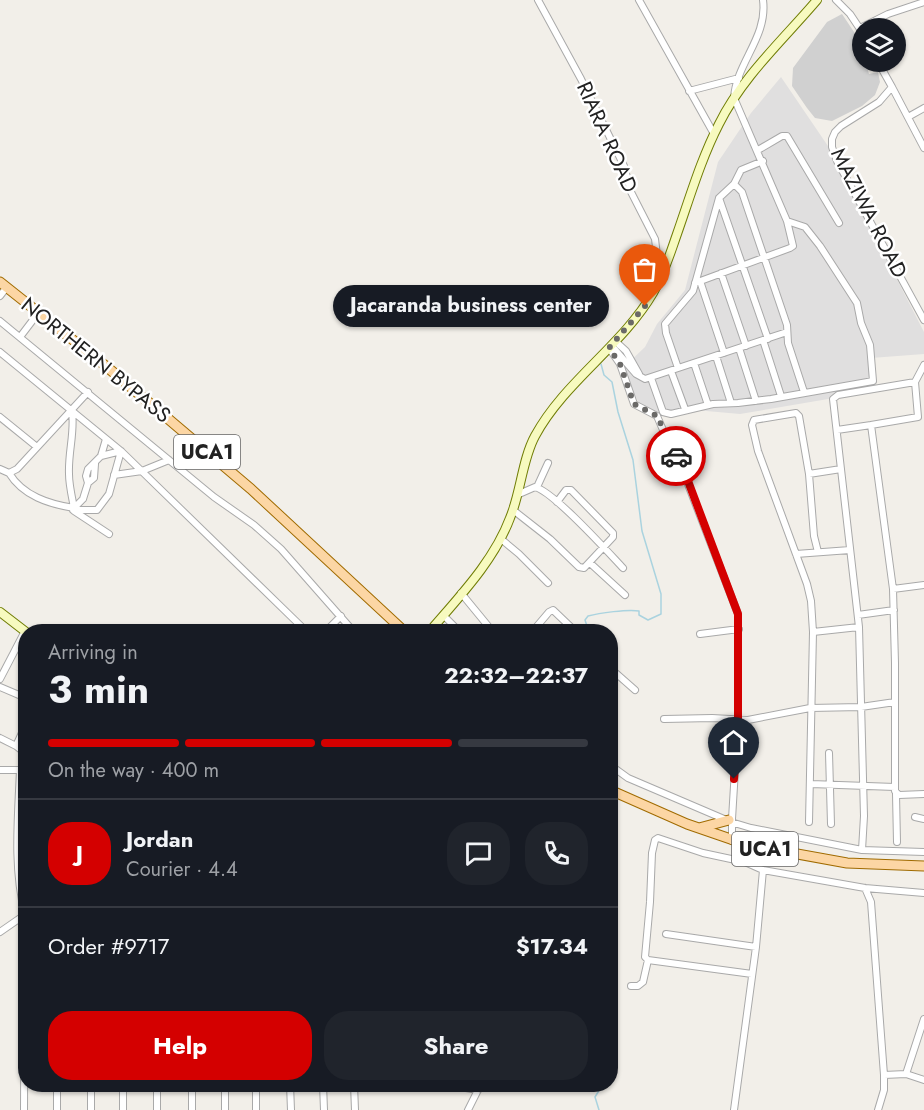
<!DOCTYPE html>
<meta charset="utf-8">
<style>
:root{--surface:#171b24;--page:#20242c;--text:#f1f3f6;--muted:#9ea1a6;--line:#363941;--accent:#d40000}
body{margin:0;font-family:Jost,sans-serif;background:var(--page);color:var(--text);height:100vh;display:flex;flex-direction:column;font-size:22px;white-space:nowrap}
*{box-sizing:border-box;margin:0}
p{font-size:20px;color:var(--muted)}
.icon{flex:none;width:33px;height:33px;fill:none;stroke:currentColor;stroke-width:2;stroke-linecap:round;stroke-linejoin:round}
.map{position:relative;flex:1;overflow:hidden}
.side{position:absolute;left:18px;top:624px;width:600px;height:468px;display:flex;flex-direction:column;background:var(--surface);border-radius:24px;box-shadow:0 2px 4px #0004}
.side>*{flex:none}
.controls{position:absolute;left:852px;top:18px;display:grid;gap:12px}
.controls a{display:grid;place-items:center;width:54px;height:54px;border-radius:50%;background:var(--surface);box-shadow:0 2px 4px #0004;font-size:30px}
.pin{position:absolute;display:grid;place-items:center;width:51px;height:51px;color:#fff;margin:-62px -26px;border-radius:50% 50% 50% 0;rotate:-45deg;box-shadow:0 0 6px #0007}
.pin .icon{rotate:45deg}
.courier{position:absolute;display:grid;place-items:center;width:60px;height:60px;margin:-30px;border:4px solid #d40000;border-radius:50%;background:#fff;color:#222;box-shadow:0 2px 8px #0007}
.bubble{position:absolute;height:42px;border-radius:21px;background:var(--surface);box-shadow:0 2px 4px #0004;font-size:20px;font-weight:700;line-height:42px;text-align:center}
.head em{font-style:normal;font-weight:700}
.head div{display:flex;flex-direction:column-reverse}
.head{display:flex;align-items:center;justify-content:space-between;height:102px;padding:0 30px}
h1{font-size:39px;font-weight:700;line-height:45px}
.bar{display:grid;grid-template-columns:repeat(4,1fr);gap:9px 6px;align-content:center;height:72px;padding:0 30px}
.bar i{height:8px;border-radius:4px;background:var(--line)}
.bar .selected{background:var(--accent)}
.bar p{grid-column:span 4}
.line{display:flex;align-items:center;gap:15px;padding:0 30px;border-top:2px solid var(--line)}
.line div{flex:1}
.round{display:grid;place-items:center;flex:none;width:63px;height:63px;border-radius:24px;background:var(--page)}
.action{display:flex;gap:12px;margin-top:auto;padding:12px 30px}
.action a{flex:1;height:69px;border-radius:24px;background:var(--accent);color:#fff;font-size:24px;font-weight:700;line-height:69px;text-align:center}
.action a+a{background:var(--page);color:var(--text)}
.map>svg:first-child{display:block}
.residential{fill:#e0dfdf}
.religious{fill:#d0d0d0}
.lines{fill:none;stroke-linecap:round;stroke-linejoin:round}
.stream{stroke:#aad3df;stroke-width:1.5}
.minor-casing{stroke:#a9a9a9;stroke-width:8}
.secondary-casing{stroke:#707d05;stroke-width:10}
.primary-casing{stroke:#a06b00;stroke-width:11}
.minor{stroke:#fff;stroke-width:6}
.secondary{stroke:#f7fabf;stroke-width:8}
.primary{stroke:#fcd6a4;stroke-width:9}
.done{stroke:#6b6a68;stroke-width:6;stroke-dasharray:0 10.8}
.route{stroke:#d40000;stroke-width:8}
.labels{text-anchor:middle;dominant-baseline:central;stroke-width:5;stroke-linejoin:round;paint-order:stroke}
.shield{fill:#fff;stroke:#646464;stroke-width:1.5}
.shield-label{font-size:20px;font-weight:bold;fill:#222}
.street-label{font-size:21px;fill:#222;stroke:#fff}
</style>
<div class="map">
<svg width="924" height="1110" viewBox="0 0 924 1110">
<rect width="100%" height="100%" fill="#f2efe9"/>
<path class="residential" d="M781,77l49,72 94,183v22l-53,4 4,33 -135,23 -56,-5 -39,5 -24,-44 24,-23 12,-23 28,-34 33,-128 33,-49z"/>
<path class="religious" d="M842,14l20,30v18h11l1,2 -7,3 2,7 9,-2 2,10 -5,13 -13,11 -30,15 -17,-3 -8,-10 -15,-22 1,-18 34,-46z"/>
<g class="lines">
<path class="stream" d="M589,632l-4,-12 3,-4c11,-3 40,-7 51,-5v4l9,5 13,-6v-20l-19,-63 -9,-71 -15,-48 -6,-30 -8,-7 -3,-11
M610,968v1
M610,975v22
M610,1026c4,14 8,25 0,38
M599,1110l-4,-13 8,-13"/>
<g class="minor-casing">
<path id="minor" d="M538,0l43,79 43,87 7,26 24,47 5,41
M639,0l75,134
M836,0l14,14 12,18
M860,28l28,-14 36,-12
M878,62l14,25 -13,15 -38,24 -6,6 -3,7v8l5,14 87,159
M892,87l32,61
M689,91l50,-13
M908,117l16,-9
M758,150l24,-14h5l52,87
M734,184l7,-14 22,-9
M719,198l49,141
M721,273l25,73
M700,281l24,72
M695,283l95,-35 3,-2 -6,-25 -53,-123c2,-35 34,-61 29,-98
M0,296l7,-9
M0,321l214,176 40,28 27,24 73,83
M20,337l19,-25
M763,340l18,56
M615,341l11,10 13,23
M611,345l25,29 9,5 142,-47
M609,348l11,16 14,40 23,12 12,28 10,17 59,153v106l-6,99v22
M739,348l17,53
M0,352l121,99 186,181
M716,356l15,47
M694,363l14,42
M678,368l-12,-35 -1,-9 28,-33 26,-93 15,-14 8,8 45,133 1,18 16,49
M671,371l14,38
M651,378l12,34 8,2 42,-10 25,-1 33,-4 102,-18 -3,-36 -9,-22 -4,-20 -37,-57 -15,-19 -18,-6
M72,411c3,21 -4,41 -3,63 0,11 3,23 5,34
M0,417l37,30
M871,425l47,-8 -3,-35 9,-17
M837,430l34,-5 22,164 2,74v128l4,4 25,-1
M101,456l20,-5
M0,469l9,4 8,-4 71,-77
M9,473c14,23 40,31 65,35l-1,2h24l12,-16 12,-43
M809,474l32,-5
M114,475l28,-4 27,-11
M88,483l6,-5 1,-14
M537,487l11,-24
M519,494l16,-7c19,5 71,63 88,81
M74,508l9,-9 5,-16 -2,-7 2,-7 13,-13 5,-17
M513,510l37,29 29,28 5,1 29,-31v-4l-42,-43h-5l-9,12
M74,511l35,23
M501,539l18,15 29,29
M796,554l54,-4
M590,563l35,32
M893,589l31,-4
M461,593l32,39
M443,615l17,17
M858,615l36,-5
M325,632l16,-16
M532,632l17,-20 4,-2 23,22
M813,632l46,-5
M700,634l39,-5
M610,668l25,22
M0,679l25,-48
M0,687l26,11
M664,719l48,-1 36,2 62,-12 51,-1 34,-5
M0,738l16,8 10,8
M16,746l10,-22
M829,753l2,71
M610,765l18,13 103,44 20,6 111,22 62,2
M0,770h20
M811,784l84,3
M896,794l1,48
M915,817l9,2
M809,822l4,-190 -2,-31 -4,-17 -49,-133 -6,-26 2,-5 42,-7 3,3 10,58 5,62 4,16
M737,842l8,20 18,8 102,18 59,5
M862,850l2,-34 -5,-189 -26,-228 5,-4 77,-13
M745,862l-42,-9 -45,-15 -3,2 -3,13 -2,49 -5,55 3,3 104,14
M865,888l6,14 13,173v15l-6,20
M0,932l26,-18
M666,934l90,13
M631,986h7l5,-4 5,-22
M924,1019l-18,55 18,6
M884,1075l22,-1
M57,1084v26
M91,1084v26
M123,1084v26
M157,1084v26
M192,1084v26
M256,1084v26
M290,1084l1,26
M323,1084l1,26
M354,1084l1,26
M442,1084l36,6
M24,1110l1,-196c-12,-46 -7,-96 -5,-144l6,-7
M225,1110v-26
M468,1110l13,-26
M734,1110l22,-163 7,-77"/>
</g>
<g class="secondary-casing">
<path id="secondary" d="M0,612l26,20
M429,632c30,-35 65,-71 81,-114 11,-26 12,-58 25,-82 29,-54 87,-90 118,-143 11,-19 17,-39 24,-59 13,-37 24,-75 42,-110 23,-47 64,-84 98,-124"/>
</g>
<g class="primary-casing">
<path id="primary" d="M0,282l107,85 144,122 154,143
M610,790l77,34 61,21 99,18 77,3
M699,828l30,-8"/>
</g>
<use href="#minor" class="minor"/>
<use href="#secondary" class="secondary"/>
<use href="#primary" class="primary"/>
</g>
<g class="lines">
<path class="done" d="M645,306l-36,42 11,16 14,40 23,12 19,40"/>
<path class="route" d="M676,456l12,25 50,133v106l-4,59"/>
</g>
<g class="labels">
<g class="shield">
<rect x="174" y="435" width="66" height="34" rx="4.5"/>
<rect x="732" y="832" width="66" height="34" rx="4.5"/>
</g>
<g class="shield-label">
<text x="207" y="452">UCA1</text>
<text x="765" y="849">UCA1</text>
</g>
<g class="street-label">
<text transform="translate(607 137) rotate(66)">RIARA ROAD</text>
<text transform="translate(869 213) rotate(63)">MAZIWA ROAD</text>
<text transform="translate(96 360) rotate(39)">NORTHERN BYPASS</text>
</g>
</g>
</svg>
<div class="controls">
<a><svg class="icon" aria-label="layers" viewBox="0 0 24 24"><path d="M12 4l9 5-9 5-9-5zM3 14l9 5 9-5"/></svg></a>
</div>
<div class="pin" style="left:645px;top:306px;background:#ea580c"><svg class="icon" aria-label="bag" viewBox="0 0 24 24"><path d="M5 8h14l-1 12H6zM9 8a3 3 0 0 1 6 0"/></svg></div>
<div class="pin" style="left:734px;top:779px;background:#1f2937"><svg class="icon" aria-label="home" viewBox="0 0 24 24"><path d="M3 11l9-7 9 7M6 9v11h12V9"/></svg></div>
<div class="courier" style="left:676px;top:456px"><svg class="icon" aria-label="car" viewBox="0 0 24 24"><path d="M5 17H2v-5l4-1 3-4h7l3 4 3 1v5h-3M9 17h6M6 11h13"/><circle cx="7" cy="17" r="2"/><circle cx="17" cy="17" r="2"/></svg></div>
<div class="bubble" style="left:333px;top:285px;width:276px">Jacaranda business center</div>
<section class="side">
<div class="head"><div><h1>3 min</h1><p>Arriving in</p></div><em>22:32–22:37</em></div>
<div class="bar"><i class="selected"></i><i class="selected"></i><i class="selected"></i><i></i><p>On the way · 400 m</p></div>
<div class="line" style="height:108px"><b class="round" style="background:var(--accent);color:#fff">J</b><div><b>Jordan</b><p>Courier · 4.4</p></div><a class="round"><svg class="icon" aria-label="chat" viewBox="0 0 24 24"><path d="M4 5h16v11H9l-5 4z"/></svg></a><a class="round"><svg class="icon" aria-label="phone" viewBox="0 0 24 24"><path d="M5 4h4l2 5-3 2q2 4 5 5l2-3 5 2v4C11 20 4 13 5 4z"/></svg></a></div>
<div class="line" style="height:78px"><div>Order #9717</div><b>$17.34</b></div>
<div class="action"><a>Help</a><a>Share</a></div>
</section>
</div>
